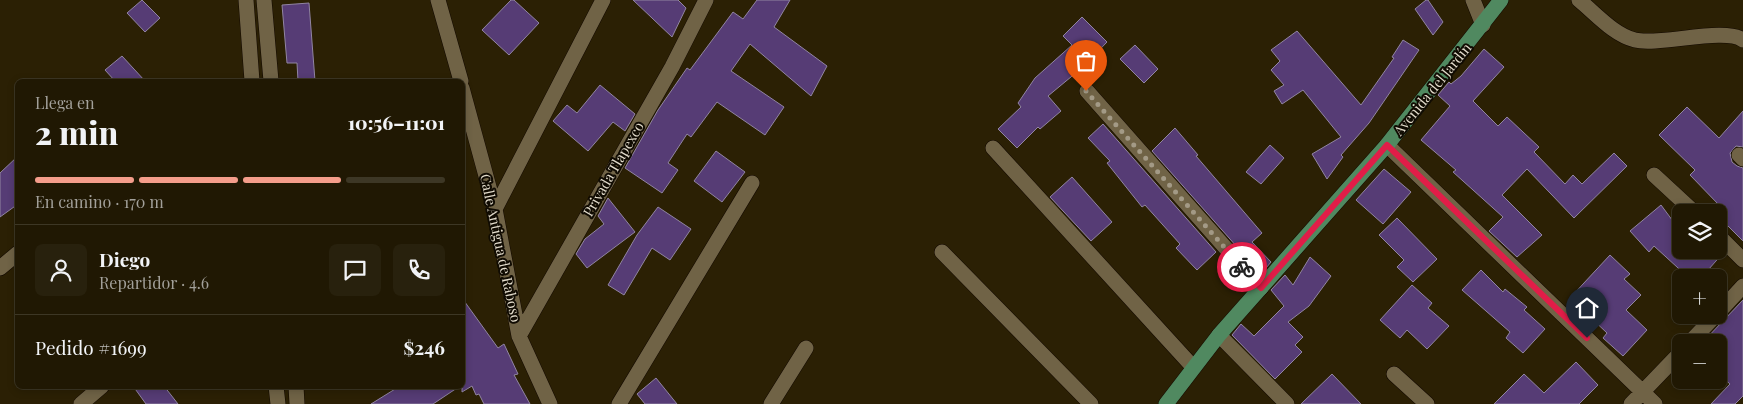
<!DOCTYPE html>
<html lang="es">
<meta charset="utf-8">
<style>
:root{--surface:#201803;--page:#28210d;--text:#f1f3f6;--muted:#a2a09a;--line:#3d3725;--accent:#f49d8b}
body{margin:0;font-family:"Playfair Display",serif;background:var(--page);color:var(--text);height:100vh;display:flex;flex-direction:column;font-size:19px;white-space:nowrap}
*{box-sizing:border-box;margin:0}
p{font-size:16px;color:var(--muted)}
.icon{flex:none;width:28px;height:28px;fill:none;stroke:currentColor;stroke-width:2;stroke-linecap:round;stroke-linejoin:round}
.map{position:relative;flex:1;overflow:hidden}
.side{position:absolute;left:15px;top:79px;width:450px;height:310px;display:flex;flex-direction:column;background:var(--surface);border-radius:8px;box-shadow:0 2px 8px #0003,0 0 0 1px var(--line)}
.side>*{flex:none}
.tools{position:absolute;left:1672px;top:204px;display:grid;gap:10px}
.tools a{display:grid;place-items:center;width:55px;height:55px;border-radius:8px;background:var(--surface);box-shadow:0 2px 8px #0003,0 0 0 1px var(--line);font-size:25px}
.pin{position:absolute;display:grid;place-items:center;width:42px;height:42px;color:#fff;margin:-51px -21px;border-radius:50% 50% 50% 0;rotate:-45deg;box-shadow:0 0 5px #0007}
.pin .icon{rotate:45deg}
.courier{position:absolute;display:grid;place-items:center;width:50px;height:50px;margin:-25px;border:4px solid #e11d48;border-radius:50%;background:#fff;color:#222;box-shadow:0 1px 6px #0007}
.summary em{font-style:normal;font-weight:800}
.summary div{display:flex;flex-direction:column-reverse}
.summary{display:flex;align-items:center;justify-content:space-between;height:85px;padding:0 20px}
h1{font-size:32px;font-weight:800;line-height:38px}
.bar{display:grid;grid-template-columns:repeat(4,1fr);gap:8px 5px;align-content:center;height:60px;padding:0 20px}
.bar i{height:6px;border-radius:4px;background:var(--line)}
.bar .active{background:var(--accent)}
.bar p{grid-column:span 4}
.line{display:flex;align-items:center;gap:12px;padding:0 20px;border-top:1px solid var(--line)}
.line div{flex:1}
.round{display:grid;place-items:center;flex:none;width:52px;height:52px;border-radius:8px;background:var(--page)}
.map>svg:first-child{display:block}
.building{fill:#563c75;stroke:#9185a2}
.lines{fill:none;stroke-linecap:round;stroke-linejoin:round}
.minor-casing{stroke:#130900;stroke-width:16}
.major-casing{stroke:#130900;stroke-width:16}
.minor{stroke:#706346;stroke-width:15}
.major{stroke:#508960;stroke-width:15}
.done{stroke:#a39a86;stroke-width:5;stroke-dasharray:0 9}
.route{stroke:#e11d48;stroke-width:6}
.labels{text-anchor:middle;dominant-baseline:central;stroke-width:4;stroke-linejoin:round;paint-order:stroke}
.street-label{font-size:14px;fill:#e3dccc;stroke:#100b02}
</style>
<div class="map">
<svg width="1743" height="404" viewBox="0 0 1743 404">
<rect width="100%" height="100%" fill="#2b2004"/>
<path class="building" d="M142,0l18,18 -15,14 -18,-19z
M511,0h3l25,23 -30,32 -27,-25z
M633,0h45l8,8 -14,29z
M757,0h33l-16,27 53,39 -16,30 -61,-52 -19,27 53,36 -19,28 -48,-33 -26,35 -4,-3 -19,29 10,7 -16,23 -37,-25 33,-58 29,-42 3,2 43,-58 10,7z
M1426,0h2l15,22 -10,13 -18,-26z
M309,3l6,78h-17l-1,-18h-10l-5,-58z
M1082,17l25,25 -24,25 -35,29 13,15 -21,18 -2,-2 -21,21 -19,-19 23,-22 -3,-4 17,-25 37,-33 -9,-9z
M1297,31l64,74 33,-47 -2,-1 11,-17 16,10 -50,73 -28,32 2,2 -16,22 -15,-25 29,-17 -38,-47 -21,14 -8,-13 10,-6 -13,-15 9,-9 -9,-11z
M1135,45l23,24 -14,14 -24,-24z
M1484,49l20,18 -31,34 25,25 9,-9 32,30 -5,5 31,32 8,-9 9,9 32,-31 13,13 -53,52 -47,-49 -25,26 40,40 -25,22 -28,-26 14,-14 -50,-45 3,-2 -35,-30 29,-34 -12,-11 11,-13 2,2 10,-8z
M122,56l23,25h-30l-10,-11z
M600,85l35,29 -10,17 -12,-9 -25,29 -35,-30 14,-16 10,8z
M1687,107l32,31 24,-27v36l-7,-1 -6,7 2,9 5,4 6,2v73l-24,-24v-5h-5l6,-6 -30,-31 5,-5 -36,-35z
M1103,124l113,128 -19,18 -21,-22 4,-4 -35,-39 -3,2 -35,-44 3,-2 -22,-23z
M1175,128l23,27 -2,1 66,77 -10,9 19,20 -10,12 -109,-123z
M1270,145l14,13 -23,26 -15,-12z
M716,151l29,21 -23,30 -28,-21z
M18,156v48l-18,13v-44z
M1384,169l27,23 -28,32 -27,-24z
M1072,177l40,45 -21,19 -41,-44z
M608,198l27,34 -48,36 -11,-14 9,-15 19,-15 -6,-8z
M1661,205l20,27v18h39l3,3 -22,25h-12l-35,-32 -5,6 -19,-21z
M658,207l33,22 -21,31 -18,-12 -28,47 -16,-10 29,-50z
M1397,218l40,41 -24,23 -16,-15 7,-7 -25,-25z
M1610,255l20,19 -6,5 17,16 -15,15 21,20 -24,26 -20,-18 4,-5 -37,-35z
M1310,257l21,19 -22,30 -21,16 15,15 -8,8 7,7 -27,27 -43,-44 9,-11 13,12 30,-30 -13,-16 14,-15 8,10z
M1481,270l22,22 2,-3 22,18 -3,3 21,19 -22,24 -17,-15 4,-6 -48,-42z
M1412,285l20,18 -4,5 21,18 -22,23 -20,-19 -7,8 -20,-18z
M462,298l36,50 6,-4 14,30 -4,1 16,29h-46l-5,-10 -3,1 -4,-9 -10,6z
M1743,300v96l-8,8h-24l19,-20 -11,-10v-32h-16z
M1576,362l22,23 -19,19h-85l30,-30 20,19z
M1332,374l29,30h-60z
M656,378l21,26h-32l-8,-10z
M133,386h31l14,18h-32z
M400,386h60l-27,18h-62z"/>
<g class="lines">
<g class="minor-casing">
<path id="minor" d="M246,0l6,81
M264,0l7,81
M438,0l23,81
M1473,0l10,25
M1579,0c17,14 35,35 56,40 23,6 91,-13 108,0
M462,88l33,121 24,127 31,68
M1087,91l174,197
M1387,145l268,259
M993,148l200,219
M1739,155l4,4
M1654,175l40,37
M495,209l108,-209
M1719,236l24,24
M942,252l149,152
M0,268l18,-15
M1719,312l24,-26
M1219,335l68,69
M519,336l153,-269 34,-67
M1690,342l26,-27
M1394,374l33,30
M276,386l2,18
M296,386l1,18
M81,404l21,-18
M619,404l133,-221
M771,404l35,-56
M1631,404l50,-52"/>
</g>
<g class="major-casing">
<path id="major" d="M1166,404l53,-69 168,-190 114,-145"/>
</g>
<use href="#minor" class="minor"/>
<use href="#major" class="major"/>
</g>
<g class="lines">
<path class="done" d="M1086,91l156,176"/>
<path class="route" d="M1242,267l19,21 126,-143 200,193"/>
</g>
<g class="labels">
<g class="street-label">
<text transform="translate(1432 89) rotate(-51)">Avenida del Jardín</text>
<text transform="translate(613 169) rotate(-60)">Privada Tlapexco</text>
<text transform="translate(501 248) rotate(78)">Calle Antigua de Raboso</text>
</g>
</g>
</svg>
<div class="tools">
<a><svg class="icon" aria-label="layers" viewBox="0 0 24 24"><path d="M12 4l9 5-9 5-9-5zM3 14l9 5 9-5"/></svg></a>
<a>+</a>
<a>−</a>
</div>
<div class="pin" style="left:1086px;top:91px;background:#ea580c"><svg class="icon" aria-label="bag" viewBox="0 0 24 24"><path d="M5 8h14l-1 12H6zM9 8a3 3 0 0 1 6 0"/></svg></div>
<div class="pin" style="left:1587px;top:338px;background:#1f2937"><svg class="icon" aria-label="home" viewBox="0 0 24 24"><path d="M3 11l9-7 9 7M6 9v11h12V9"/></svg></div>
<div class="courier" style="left:1242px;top:267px"><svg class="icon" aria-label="bike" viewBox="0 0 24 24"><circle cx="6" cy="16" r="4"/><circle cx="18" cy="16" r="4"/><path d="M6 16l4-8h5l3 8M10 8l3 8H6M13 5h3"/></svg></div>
<section class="side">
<div class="summary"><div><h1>2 min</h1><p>Llega en</p></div><em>10:56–11:01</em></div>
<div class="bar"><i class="active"></i><i class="active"></i><i class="active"></i><i></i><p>En camino · 170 m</p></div>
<div class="line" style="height:90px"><a class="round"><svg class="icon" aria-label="person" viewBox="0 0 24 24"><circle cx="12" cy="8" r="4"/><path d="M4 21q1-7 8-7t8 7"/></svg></a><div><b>Diego</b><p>Repartidor · 4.6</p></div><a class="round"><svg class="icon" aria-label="chat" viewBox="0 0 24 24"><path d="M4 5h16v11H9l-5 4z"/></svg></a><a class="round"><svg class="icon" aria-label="phone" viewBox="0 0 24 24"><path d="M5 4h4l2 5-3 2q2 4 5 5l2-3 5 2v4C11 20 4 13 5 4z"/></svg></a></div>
<div class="line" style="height:65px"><div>Pedido #1699</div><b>$246</b></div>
</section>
</div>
